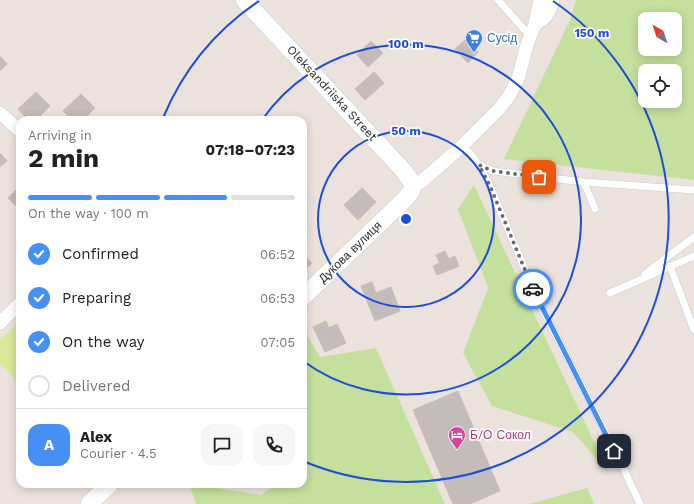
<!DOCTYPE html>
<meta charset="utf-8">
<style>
:root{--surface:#fff;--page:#f6f6f6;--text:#222;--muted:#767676;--line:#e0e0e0;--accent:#4590f2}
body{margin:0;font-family:"Work Sans",sans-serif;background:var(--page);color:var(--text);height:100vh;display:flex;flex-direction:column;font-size:15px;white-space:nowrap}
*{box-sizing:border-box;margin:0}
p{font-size:13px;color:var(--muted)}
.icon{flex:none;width:22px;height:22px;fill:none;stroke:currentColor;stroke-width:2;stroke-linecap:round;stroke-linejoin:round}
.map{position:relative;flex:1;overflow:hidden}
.side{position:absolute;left:16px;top:116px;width:291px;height:372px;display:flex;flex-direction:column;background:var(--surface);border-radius:12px;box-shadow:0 2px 10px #0003}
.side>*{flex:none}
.needle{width:26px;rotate:321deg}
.tools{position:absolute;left:638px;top:12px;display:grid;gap:8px}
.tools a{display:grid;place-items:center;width:44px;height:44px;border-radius:8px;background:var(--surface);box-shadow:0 2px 10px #0003;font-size:20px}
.pin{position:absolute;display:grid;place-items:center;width:34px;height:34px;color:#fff;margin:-17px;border-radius:8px;box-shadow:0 2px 6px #0006}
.courier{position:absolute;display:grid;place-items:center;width:40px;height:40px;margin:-20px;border:3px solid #4590f2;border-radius:50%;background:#fff;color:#222;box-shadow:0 1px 5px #0007}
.head em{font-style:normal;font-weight:700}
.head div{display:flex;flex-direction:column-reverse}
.head{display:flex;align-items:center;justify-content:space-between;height:68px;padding:0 12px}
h1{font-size:26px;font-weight:700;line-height:30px}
.bar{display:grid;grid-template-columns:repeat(4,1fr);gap:6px 4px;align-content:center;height:48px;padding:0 12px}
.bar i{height:5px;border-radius:3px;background:var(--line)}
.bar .current{background:var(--accent)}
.bar p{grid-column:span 4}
.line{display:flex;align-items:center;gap:10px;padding:0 12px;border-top:1px solid var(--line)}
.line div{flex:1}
.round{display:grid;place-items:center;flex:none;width:42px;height:42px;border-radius:12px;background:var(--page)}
ol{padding:0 12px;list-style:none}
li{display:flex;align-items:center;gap:12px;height:44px}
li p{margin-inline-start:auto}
li .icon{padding:4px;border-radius:50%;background:var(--accent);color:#fff;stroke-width:4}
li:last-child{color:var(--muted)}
li i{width:22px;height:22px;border:2px solid var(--line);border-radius:50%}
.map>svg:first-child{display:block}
.green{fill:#c4e09c;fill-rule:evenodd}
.pitch{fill:#d9e798}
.building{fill:#c4bcba;stroke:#c7bdb7}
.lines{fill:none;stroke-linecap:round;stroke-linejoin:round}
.service-casing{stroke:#c6ccd4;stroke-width:8}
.minor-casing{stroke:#c6ccd4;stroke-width:14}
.tertiary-casing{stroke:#c6ccd4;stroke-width:18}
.service{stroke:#fff;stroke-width:7}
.minor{stroke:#fff;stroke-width:13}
.tertiary{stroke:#fff;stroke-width:17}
.done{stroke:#6f6b69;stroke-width:4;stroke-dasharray:0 7.2}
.route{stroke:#4590f2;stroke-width:5}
.ring{fill:none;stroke:#1d4ed8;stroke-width:2}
.labels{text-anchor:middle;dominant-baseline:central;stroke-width:3.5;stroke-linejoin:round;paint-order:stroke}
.shop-label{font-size:12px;fill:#366cbe;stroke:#fff;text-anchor:start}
.street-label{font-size:12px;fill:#2b2b2b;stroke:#fff}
.hotel-label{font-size:12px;fill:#b23c85;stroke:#fff;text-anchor:start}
.centre{fill:#1d4ed8;stroke:#fff;stroke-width:2}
.ring-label{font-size:12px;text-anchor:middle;font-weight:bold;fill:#1d4ed8;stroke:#fff;stroke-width:3.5;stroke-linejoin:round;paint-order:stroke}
</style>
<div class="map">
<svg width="694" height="504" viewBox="0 0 694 504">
<rect width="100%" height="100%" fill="#ece2dd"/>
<path class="green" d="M576,0h118v180l-190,-21 66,-139zM645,19h30v30h-30zM645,71h30v30h-30z
M474,185l134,287 -35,-40 -81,-26 -29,-53 25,-65 -30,-79z
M303,328l17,29 56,-9 69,156h-249l-7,-20 72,11 16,-11h26z
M587,488l7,16h-65z"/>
<path class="pitch" d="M20,320v64l-20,-20v-24z"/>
<path class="building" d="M466,39l12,13 -10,11 -13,-14z
M371,41l12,12 -15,14 -11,-12z
M0,56l7,8 -7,7z
M374,72l10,11 -19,17 -10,-11z
M36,92l14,14 -14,14h-8l-10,-11z
M81,94l14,14 -12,12h-11l-9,-9z
M0,153l7,8 -7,6z
M20,186v24l-12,-12z
M362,188l14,14 -18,18 -14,-15z
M445,251l4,8 6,-3 4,10 -22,9 -4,-9 7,-3 -4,-8z
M303,254l9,9 -9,9z
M372,282l4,11 15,-6 9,24 -25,10 -14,-35z
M326,321l3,7 8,-4 9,19 -21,9 -12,-25z
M458,391l42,100 -30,13h-17l-40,-94z"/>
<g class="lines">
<g class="service-casing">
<path id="service" d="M498,0l32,36
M461,147l8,5 10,13 14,6 91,11 110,8
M479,165l11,21 46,110 86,169 18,39
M584,182l11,27
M670,266l24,64
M645,274l49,-37
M610,293l84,-37"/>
</g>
<g class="minor-casing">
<path id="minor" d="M540,0l-5,24c12,-5 14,-12 18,-24
M0,113l20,18
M413,186l3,-1 6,-4 39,-34 38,-38 10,-13 9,-17 9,-34 8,-21
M0,323l20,-20"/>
</g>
<g class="tertiary-casing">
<path id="tertiary" d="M244,0l159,170 10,14c0,8 -6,13 -12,19l-98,94
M89,504l21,-20"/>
</g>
<use href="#service" class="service"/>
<use href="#minor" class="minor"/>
<use href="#tertiary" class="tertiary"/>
</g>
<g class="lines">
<path class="done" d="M533,289l-43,-103 -11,-21 14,6 46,6"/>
<path class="route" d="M533,289l81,162"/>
</g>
<g class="ring">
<circle cx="406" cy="219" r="88"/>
<path d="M262 120A175 175 0 1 1 303 361"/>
<path d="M163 118A263 263 0 0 1 259 1M553 1A263 263 0 0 1 303 461"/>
</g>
<defs>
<g id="supermarket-pin" transform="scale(0.9)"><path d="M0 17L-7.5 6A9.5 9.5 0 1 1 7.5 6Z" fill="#3f7fe0" stroke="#fff"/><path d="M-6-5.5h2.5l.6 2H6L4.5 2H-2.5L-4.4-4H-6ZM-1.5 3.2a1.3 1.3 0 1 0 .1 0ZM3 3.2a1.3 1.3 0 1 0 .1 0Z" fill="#fff"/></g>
<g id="hotel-pin" transform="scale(0.9)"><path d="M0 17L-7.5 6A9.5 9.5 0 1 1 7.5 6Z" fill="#d1479c" stroke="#fff"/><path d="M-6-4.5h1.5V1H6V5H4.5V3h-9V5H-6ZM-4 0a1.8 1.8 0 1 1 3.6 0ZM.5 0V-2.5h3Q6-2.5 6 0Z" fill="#fff"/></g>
</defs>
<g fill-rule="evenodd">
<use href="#supermarket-pin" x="474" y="38"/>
<use href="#hotel-pin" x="457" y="435"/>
</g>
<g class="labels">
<g class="shop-label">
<text x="487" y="38">Сусід</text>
</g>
<g class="street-label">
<text transform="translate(332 93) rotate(47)">Oleksandriiska Street</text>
<text transform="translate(350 252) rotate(-44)">Дукова вулиця</text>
</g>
<g class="hotel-label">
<text x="470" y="435">Б/О Сокол</text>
</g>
</g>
<circle cx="406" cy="219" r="6" class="centre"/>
<g class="ring-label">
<text x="592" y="37">150 m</text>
<text x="406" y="48">100 m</text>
<text x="406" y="135">50 m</text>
</g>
</svg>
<div class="tools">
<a><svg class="needle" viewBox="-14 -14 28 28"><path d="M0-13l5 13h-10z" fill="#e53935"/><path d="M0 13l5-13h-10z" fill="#767676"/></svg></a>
<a><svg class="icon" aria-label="locate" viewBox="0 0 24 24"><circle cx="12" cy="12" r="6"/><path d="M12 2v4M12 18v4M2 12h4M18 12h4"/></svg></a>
</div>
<div class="pin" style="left:539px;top:177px;background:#ea580c"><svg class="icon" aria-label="bag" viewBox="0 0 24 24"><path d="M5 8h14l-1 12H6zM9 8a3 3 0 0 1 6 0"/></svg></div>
<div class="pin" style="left:614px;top:451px;background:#1f2937"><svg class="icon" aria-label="home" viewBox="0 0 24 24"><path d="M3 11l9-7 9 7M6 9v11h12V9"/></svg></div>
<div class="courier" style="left:533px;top:289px"><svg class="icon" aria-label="car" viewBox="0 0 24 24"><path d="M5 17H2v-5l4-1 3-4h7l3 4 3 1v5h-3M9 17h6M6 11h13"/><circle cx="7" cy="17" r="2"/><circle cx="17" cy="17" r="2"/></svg></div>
<section class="side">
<div class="head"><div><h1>2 min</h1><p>Arriving in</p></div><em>07:18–07:23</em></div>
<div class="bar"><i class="current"></i><i class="current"></i><i class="current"></i><i></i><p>On the way · 100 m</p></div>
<ol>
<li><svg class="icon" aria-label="check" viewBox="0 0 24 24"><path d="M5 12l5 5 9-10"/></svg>Confirmed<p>06:52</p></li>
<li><svg class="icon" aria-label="check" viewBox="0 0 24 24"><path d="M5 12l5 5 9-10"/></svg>Preparing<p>06:53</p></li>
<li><svg class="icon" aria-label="check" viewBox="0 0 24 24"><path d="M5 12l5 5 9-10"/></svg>On the way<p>07:05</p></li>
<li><i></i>Delivered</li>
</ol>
<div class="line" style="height:72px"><b class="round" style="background:var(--accent);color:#fff">A</b><div><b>Alex</b><p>Courier · 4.5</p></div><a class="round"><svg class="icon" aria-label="chat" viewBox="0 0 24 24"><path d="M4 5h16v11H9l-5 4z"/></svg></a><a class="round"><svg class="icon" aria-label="phone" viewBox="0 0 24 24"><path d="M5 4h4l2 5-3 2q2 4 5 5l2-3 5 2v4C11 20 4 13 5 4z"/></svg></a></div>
</section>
</div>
